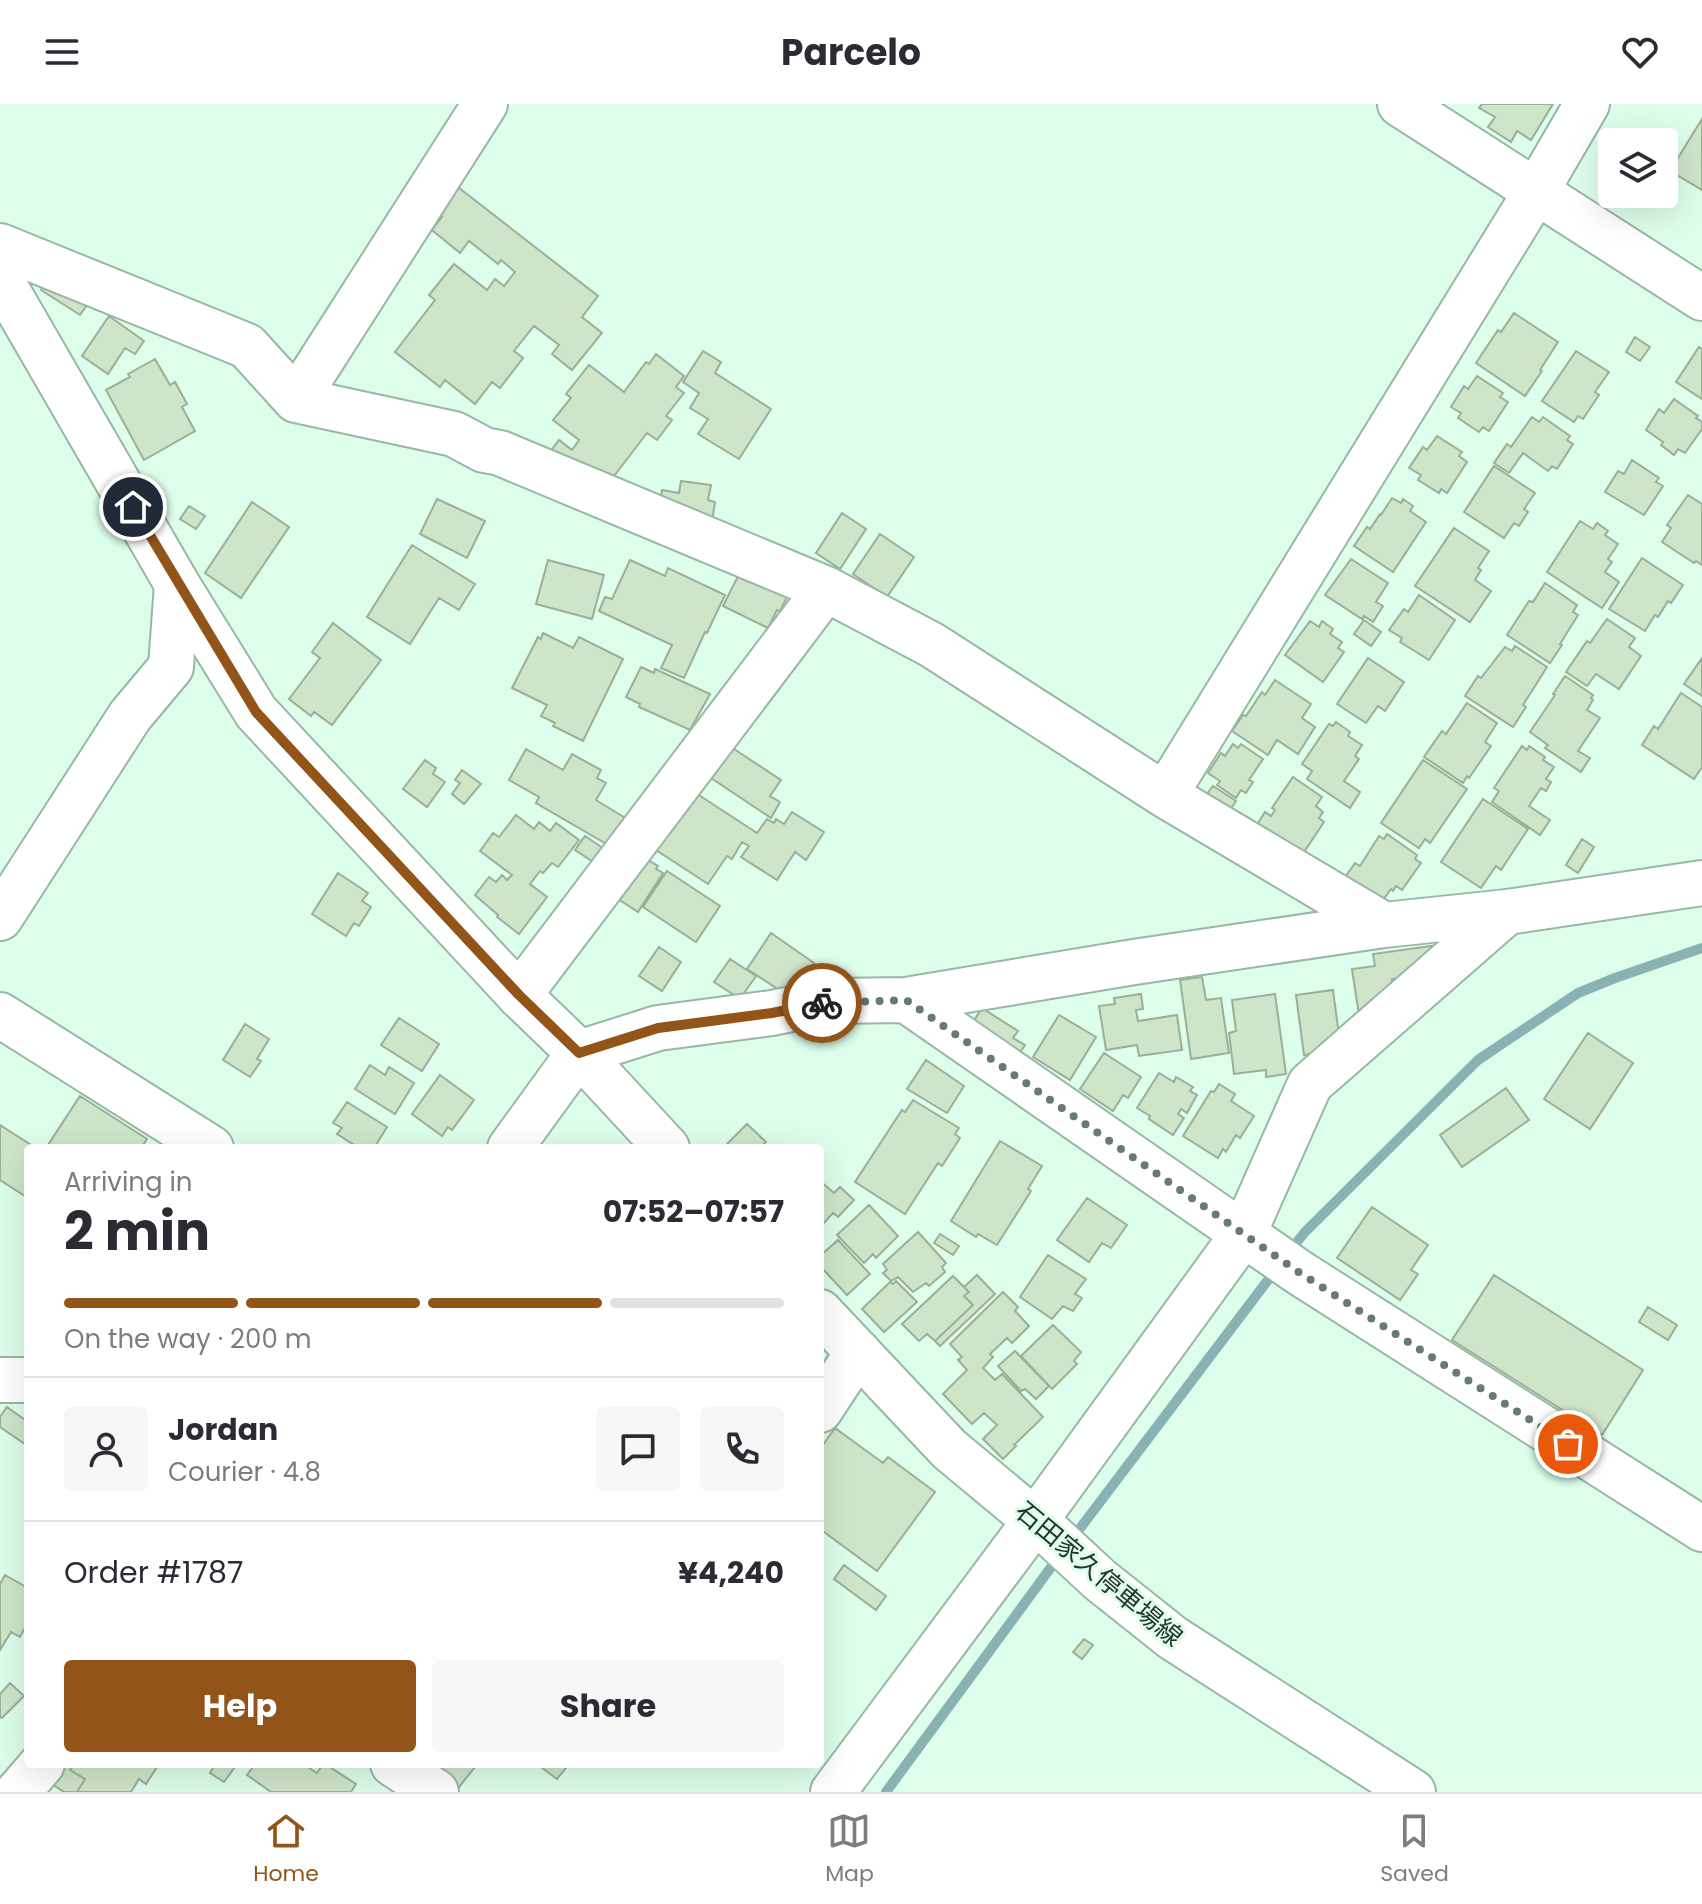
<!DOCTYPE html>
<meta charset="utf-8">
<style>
:root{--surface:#fff;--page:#f7f7f7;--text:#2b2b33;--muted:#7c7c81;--line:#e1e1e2;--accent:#925419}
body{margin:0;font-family:Poppins,"Noto Sans JP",sans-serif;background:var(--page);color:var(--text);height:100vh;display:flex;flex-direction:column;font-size:30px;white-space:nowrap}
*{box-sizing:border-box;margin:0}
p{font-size:26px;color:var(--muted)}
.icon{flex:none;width:44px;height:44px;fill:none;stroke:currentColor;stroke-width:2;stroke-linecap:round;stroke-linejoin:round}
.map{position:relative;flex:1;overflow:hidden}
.details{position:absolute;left:24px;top:1040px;width:800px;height:624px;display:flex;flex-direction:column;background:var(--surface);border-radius:8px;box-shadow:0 8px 32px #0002}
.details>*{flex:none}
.buttons{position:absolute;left:1598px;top:24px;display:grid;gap:16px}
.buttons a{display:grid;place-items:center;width:80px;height:80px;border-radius:8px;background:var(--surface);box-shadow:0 8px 32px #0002;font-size:40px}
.pin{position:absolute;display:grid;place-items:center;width:68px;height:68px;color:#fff;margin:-34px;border:4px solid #fff;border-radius:50%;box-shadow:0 2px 8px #0007}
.courier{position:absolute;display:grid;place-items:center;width:80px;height:80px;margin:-40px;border:6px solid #925419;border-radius:50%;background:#fff;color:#222;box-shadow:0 2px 10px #0007}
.headline em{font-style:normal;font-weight:700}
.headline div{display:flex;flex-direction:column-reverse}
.headline{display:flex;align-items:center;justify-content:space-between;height:136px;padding:0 40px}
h1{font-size:52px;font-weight:700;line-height:60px}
.bar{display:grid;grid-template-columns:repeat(4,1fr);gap:12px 8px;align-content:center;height:96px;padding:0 40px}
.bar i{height:10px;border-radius:6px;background:var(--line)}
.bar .selected{background:var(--accent)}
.bar p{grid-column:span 4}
.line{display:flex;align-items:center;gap:20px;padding:0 40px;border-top:2px solid var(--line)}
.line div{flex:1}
.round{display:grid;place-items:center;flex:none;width:84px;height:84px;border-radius:8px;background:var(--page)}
.primary-button{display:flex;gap:16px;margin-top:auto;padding:16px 40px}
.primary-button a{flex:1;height:92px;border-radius:8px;background:var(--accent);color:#fff;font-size:32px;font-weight:700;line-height:92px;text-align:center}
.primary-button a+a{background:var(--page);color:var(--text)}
header{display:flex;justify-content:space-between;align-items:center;height:104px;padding:0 40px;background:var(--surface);font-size:36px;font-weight:700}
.tab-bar{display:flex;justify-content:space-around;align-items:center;height:112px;border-top:2px solid var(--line);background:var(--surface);font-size:22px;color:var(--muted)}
.tab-bar a{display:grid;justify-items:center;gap:4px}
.tab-bar .selected{color:var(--accent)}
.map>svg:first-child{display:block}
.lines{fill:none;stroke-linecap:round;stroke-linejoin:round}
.stream{stroke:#89b3b3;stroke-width:10}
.building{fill:#cfe5ca;stroke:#9aaf95;stroke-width:2}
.minor-casing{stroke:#98b7a5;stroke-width:48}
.major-casing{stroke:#98b7a5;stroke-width:48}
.minor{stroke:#fff;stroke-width:44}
.major{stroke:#fff;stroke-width:44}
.done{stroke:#677b70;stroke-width:8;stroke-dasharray:0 14.4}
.route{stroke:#925419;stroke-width:10}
.labels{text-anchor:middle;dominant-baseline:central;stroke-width:6;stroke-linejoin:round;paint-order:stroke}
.street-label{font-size:26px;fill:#27342d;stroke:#ddfeeb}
</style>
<header><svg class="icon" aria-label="menu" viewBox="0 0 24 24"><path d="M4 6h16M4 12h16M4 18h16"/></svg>Parcelo<svg class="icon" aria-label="heart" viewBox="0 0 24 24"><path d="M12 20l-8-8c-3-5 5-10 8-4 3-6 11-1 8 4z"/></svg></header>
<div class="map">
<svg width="1702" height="1688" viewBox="0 0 1702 1688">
<rect width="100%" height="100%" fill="#ddfeeb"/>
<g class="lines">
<path class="stream" d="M1289,1148l16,-20 173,-172 100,-67 37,-15 87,-30
M1072,1435l205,-271
M886,1688l174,-237"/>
</g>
<path class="building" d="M1482,0h71l-22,36 -14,-9 -6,11 -23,-15 7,-10 -16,-9z
M1702,15v71l-32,-19z
M454,80l144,112 -16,21 20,16 -30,37 -20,-16 7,-9 -25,-19 -20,25 9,7 -23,30 -8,-6 -17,22 -30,-24 -5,7 -45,-35 40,-52 -6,-5 25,-31 33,26 8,-11 9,7 11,-14 -14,-12 -3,4 -29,-23 -9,12 -28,-23 10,-13 -8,-7z
M49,172l40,26 -9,13 -39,-25z
M1514,209l44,29 -18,28 2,1 -17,25 -49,-33 22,-33 3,2z
M109,212l35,25 -9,13 -10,-6 -17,26 -26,-18z
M1635,233l15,10 -10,14 -14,-9z
M1699,243l3,2v50l-26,-17z
M703,247l18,11 -6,11 56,36 -32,50 -41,-25 10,-15 -18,-11 9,-15 -16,-11z
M1576,247l33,21 -14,20 4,3 -16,24 -5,-3 -4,6 -32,-21z
M656,250l28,22 -8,11 8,6 -18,23 6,4 -15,20 -10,-7 -36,47 -74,-11 22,-29 13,10 7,-10 -26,-20 18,-22 -5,-4 23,-29 35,27 22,-30 3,2z
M155,255l15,26 5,-3 12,22 -5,3 13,24 -51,29 -38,-70 24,-13 -2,-3z
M1477,272l26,17 -3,4 8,5 -19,29 -6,-4 -4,5 -21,-14 3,-5 -10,-6 13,-21 4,3z
M1674,295l24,17 -2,2 6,4v7l-17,24 -7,-4 -4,6 -13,-10 2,-3 -17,-12 13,-21 5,4z
M1532,313l7,5 4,-5 27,19 -3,4 6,4 -16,25 -5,-3 -4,5 -25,-18 -14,20 -15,-10 13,-19 4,3z
M1437,332l25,16 -3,4 8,6 -20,31 -6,-4 -2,4 -21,-13 3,-5 -12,-7 14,-21 4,3z
M1632,356l27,18 -3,4 7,4 -19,29 -39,-23 13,-21 6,3z
M1494,362l41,27 -11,16 4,3 -9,14 -5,-3 -10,15 -40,-26z
M681,377l30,4 -3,15 7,2 -3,20 -54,-9 4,-23 17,3z
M1688,391l14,9v61l-6,-4 -2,2 -32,-21 9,-14 -4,-3z
M1392,394l9,5 2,-4 10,7 -3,5 16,11 -33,50 -39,-26 13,-19 3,2 10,-15 1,1z
M437,395l48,22 -18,37 -47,-24z
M252,398l37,25 -48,71 -36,-25z
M189,402l16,10 -9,13 -16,-10z
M842,409l24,16 -26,40 -24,-16z
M1580,417l13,8 4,-6 11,8 -3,4 13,9 -10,15 4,3 -7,10 14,10 -17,26 -55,-36z
M1454,424l35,23 -11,17 3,2 -6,10 16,11 -21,31 -55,-36z
M880,430l34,23 -27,40 -34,-23z
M412,441l63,39 -16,26 -20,-12 -29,46 -43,-27z
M1642,454l41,27 -12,18 -3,-2 -10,16 -3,-2 -10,16 -36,-22z
M1351,455l37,24 -12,19 7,4 -10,16 -9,-6 -2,3 -37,-24z
M548,456l56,15 -12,44 -56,-15z
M630,456l35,16 3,-8 57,27 -18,38 -2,-1 -21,46 -23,-10 11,-23 -73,-34 6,-14 7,2z
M744,460l48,23 -12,24 -3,-1 -9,18 -45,-22z
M1545,479l32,22 -4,7 5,3 -18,29 2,1 -12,18 -43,-28 22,-34 4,1z
M1419,491l36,25 -26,40 -29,-18 2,-4 -13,-8 15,-21 4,3z
M1607,515l28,19 -6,9 12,9 -22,33 -23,-15 -9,12 -21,-14 21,-31 3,2z
M1364,516l17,12 -10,14 -17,-12z
M1310,517l9,6 3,-6 11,8 -3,5 12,8 -4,6 6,4 -21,30 -38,-27z
M333,519l48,37 -49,65 -18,-13 -3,4 -22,-17 31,-41 -8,-6z
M543,529l30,15 6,-11 44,22 -40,82 -30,-15 2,-3 -14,-7 6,-11 -35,-17 26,-51 3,2z
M1515,542l32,21 -24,38 3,2 -13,20 -48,-31 13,-20 3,2 24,-31 7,4z
M1368,554l36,24 -19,29 -7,-5 -12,17 -29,-19z
M1702,554v38l-18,-12z
M641,563l13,6 1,-4 55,25 -20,36 -51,-23 1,-3 -14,-7z
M1565,572l28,19 -2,3 2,2 -6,10 13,8 -22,33 12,7 -9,14 -36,-24 3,-3 -18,-13 25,-37 -2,-1z
M1275,576l36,24 -9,14 13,9 -17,27 -21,-14 -9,15 -36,-24 11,-16 3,1 16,-24 3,3z
M1681,589l21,14v60l-8,12 -52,-34 12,-19 4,3z
M1467,599l30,20 -12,19 6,4 -22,32 -2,-2 -4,7 -39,-26 18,-26 4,3z
M1336,618l14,10 -2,4 14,9 -7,11 4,3 -15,22 16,11 -10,16 -43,-29 5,-8 -10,-7 27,-40 4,2z
M1233,640l5,4 3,-4 22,15 -14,21 4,2 -7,11 -5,-3 -5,8 -19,-13 3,-4 -12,-8 13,-20 4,3z
M728,641l53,35 -11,16 10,6 -9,16 -63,-42z
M1522,642l5,4 2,-4 16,11 -2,3 11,7 -8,12 5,3 -5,9 -5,-3 -12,18 21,14 -10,15 -48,-33 7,-11 -5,-3z
M526,645l37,21 9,-16 29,16 -4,8 9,5 -10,17 31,19 -17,27 -74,-43 3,-6 -30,-17z
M425,656l11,8 -3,6 12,8 -18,25 -24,-18z
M1423,656l44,29 -37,54 -5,-4 -6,9 -38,-25z
M462,666l19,14 -17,20 -12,-10 8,-11 -5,-3z
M1293,673l29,20 -6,9 7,6 -4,6 5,4 -26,39 -45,-30 12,-19 6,4 4,-6 -3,-2z
M682,680l75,49 10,-14 7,4 2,-4 8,5 8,-12 32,20 -18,28 -11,-8 -18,28 -36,-23 8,-11 -7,-4 -10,17 -5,-3 -19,28 -52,-34z
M1213,682l23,15 -9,14 -24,-16z
M1483,695l45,30 -27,41 -5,-4 -15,22 -40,-26z
M516,711l18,14 5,-7 11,9 6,-8 23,17 -21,27 -6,-4 -9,10 -3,-2 -10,13 17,13 -28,37 -22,-17 1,-2 -23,-20 14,-18 7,5 6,-7 5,5 5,-5 -32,-24 13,-18 6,4z
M1387,730l30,21 -2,4 6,4 -19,27 -6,-4 -3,5 -2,-2 -8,11 -39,-21 11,-16 5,3 19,-30 5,3z
M585,732l22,15 -9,14 -23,-15z
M1582,735l12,8 -16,26 -12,-8z
M638,750l20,12 -2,3 7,4 -25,39 -26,-17z
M667,767l53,35 -24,36 -53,-35z
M338,769l30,20 -6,8 9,6 -12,19 -5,-3 -8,13 -34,-22z
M771,829l43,30 -17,26 -7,-5 -6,9 -37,-24z
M1453,839l-49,35 -12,1 3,31 -36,5 -7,-46 23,-3 -2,-12z
M659,843l22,15 -19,29 -23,-15z
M730,855l26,17 -16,23 -26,-17z
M1202,873l4,23 15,-2 8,55 -38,6 -11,-79z
M1333,886l8,60 -37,5 -8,-60z
M1141,890l2,15 -7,1 2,11 39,-6 5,35 -43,6 -2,-11 -31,5 -7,-44 16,-2 -1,-6z
M1275,890l11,80 -20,3v-7l-32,4 -5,-41 7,-2 -4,-31z
M982,904l36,23 -5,7 12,7 -14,21 -47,-30z
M1059,911l37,22 -26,43 -37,-23z
M399,914l40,26 -17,27 -41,-26z
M245,920l24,15 -12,20 4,2 -11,16 -27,-17z
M1588,929l45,30 -43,66 -46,-30z
M1104,949l37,24 -13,21 -5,-3 -10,16 -33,-22z
M926,956l38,26 -17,27 -40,-24z
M370,961l15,10 4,-8 25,16 -19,31 -40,-25z
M1159,969l15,9 2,-5 17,10 -3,4 7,4 -10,18 -6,-4 -3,5 6,4 -11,17 -24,-16 1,-3 -13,-8z
M440,971l34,25 -22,30 -4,-3 -6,9 -30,-22z
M1219,980l16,10 -4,7 23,15 -14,22 -4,-3 -10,17 -3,-3 -5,9 -35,-22 28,-45 3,1z
M1506,984l23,32 -67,47 -22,-32z
M80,992l67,43 -6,9h-95z
M913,996l46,28 -4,6 5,4 -18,28 -4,-3 -33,51 -50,-32 47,-72 3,2z
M347,998l40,25 -13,21h-15l-22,-14 5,-6 -9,-5z
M747,1020l19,18 -7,6h-36z
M0,1021l36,23h-8v50l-28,-18z
M1000,1037l42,25 -14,23 3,2 -34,54 -19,-11 -2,3 -25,-16z
M820,1077l14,12 6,-6 14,13 -16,17 -5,-4 -13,14z
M1087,1094l40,27 -16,23 -9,-5 -13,19 -32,-22z
M869,1101l29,31 -22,22 -3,-4 -9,9 -27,-28z
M1372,1103l56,38 -17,25 7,4 -18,26 -63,-42z
M918,1128l28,31 -4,4 3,5 -16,14 -3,-3 -13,9 -15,-15 -7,4 -8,-8 4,-3 -4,-6z
M940,1130l19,12 -6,9 -19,-12z
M838,1136l32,34 -23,21 -27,-29v-10z
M1048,1151l38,24 -11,15 7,4 -9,13 -10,-5 -11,13 -32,-22z
M977,1171l18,19 -55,52 -5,-5 38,-36 -9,-9 5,-4 -5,-5z
M1494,1171l149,95 -41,65 -150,-95z
M953,1172l16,16 -5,4 9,9 -38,36 -8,-7 -8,7 -17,-17z
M896,1177l21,21 -33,30 -22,-23 28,-27 3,2z
M1003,1188l15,15 -3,4 14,15 -17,17 -5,-5 -17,16 3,3 -10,11 12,12 7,-6 41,43 -29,28 2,1 -13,13 -20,-20 14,-14 -13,-12 -12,11 -29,-30 24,-24 -9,-10 4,-3 -12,-13z
M1648,1203l29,18 -9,15 -29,-18z
M1053,1221l28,27 -7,9 3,3 -25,25 -31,-33z
M1015,1247l34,35 -13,13 -11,-10 -4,2 -23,-25z
M7,1303l21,15v24l-28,-19v-10z
M835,1324l48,35 5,-6 47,35 -58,79 -57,-42v-80z
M844,1461l42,31 -10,14 -42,-31z
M5,1471l23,13v34l-8,15 -9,-5 -11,18v-66z
M1084,1535l9,6 -11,14 -9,-7z
M10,1579l14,13 -22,22 -2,-1v-23z
M57,1660h17l-4,6 15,9 -8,13h-13l-18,-12z
M74,1660h85l-13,20 -7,-5 -8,13h-54l8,-13 -15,-9z
M215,1660h22l-13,18 -14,-9z
M255,1660h48l14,9 6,-9h2l31,20 -5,8h-80l-24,-17z
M424,1660h47l4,3 -20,25z
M537,1660h32l-12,15z"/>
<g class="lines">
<g class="minor-casing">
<path id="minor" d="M1400,0l302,194
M0,142l247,100 49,54 158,34 30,16 16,3 326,136 106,56 233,150 219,130
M296,296l189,-296
M1165,691l372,-605 50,-86
M0,814l130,-202 41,-49 6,-83
M519,891l307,-406
M906,896l394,273 402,256
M0,911l211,133
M510,1044l69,-95 79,-25 114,-15 59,-12 75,-1 228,-38 250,-37 123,-13 195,-29
M0,1276h28
M820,1306l38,-58
M393,1660l43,28
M18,1688l24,-28
M833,1688l202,-271 209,-288 66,-149 197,-172"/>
</g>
<g class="major-casing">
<path id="major" d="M0,174l177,306 79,128 263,283 60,58 88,95
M820,1208l129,137 96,80 55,51 73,58 240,154"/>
</g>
<use href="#minor" class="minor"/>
<use href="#major" class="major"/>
</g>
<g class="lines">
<path class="done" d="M822,899l84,-3 394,273 268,171"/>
<path class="route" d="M133,403l123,205 263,283 60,58 79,-25 114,-15 50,-10"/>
</g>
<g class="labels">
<g class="street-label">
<text transform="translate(1099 1470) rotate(40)">石田家久停車場線</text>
</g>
</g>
</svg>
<div class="buttons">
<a><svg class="icon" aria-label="layers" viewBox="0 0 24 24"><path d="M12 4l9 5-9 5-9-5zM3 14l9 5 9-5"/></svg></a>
</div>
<div class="pin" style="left:1568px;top:1340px;background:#ea580c"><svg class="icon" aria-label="bag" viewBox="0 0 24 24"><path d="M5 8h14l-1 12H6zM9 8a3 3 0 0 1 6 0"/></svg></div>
<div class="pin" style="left:133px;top:403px;background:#1f2937"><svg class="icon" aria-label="home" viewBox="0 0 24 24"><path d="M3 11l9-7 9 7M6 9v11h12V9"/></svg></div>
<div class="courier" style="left:822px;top:899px"><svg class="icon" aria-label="bike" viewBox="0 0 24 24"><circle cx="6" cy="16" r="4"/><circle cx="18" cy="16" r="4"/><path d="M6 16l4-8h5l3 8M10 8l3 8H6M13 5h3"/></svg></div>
<section class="details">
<div class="headline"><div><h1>2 min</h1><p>Arriving in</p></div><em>07:52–07:57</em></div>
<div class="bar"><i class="selected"></i><i class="selected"></i><i class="selected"></i><i></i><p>On the way · 200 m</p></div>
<div class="line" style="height:144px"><a class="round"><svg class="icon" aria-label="person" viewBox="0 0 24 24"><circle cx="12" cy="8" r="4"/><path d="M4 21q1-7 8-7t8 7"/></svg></a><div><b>Jordan</b><p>Courier · 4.8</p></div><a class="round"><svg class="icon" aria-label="chat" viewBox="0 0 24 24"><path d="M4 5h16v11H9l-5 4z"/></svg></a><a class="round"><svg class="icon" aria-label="phone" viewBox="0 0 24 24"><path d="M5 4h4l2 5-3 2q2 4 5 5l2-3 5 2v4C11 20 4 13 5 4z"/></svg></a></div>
<div class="line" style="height:104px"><div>Order #1787</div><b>¥4,240</b></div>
<div class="primary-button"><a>Help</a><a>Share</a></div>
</section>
</div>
<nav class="tab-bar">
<a class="selected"><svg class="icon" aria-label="home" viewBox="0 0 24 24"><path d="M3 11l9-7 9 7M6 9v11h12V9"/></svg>Home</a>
<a><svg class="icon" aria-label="map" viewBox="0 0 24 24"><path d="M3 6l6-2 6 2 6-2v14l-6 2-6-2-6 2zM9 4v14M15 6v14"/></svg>Map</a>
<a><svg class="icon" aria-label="saved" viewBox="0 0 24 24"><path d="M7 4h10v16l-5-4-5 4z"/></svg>Saved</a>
</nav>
